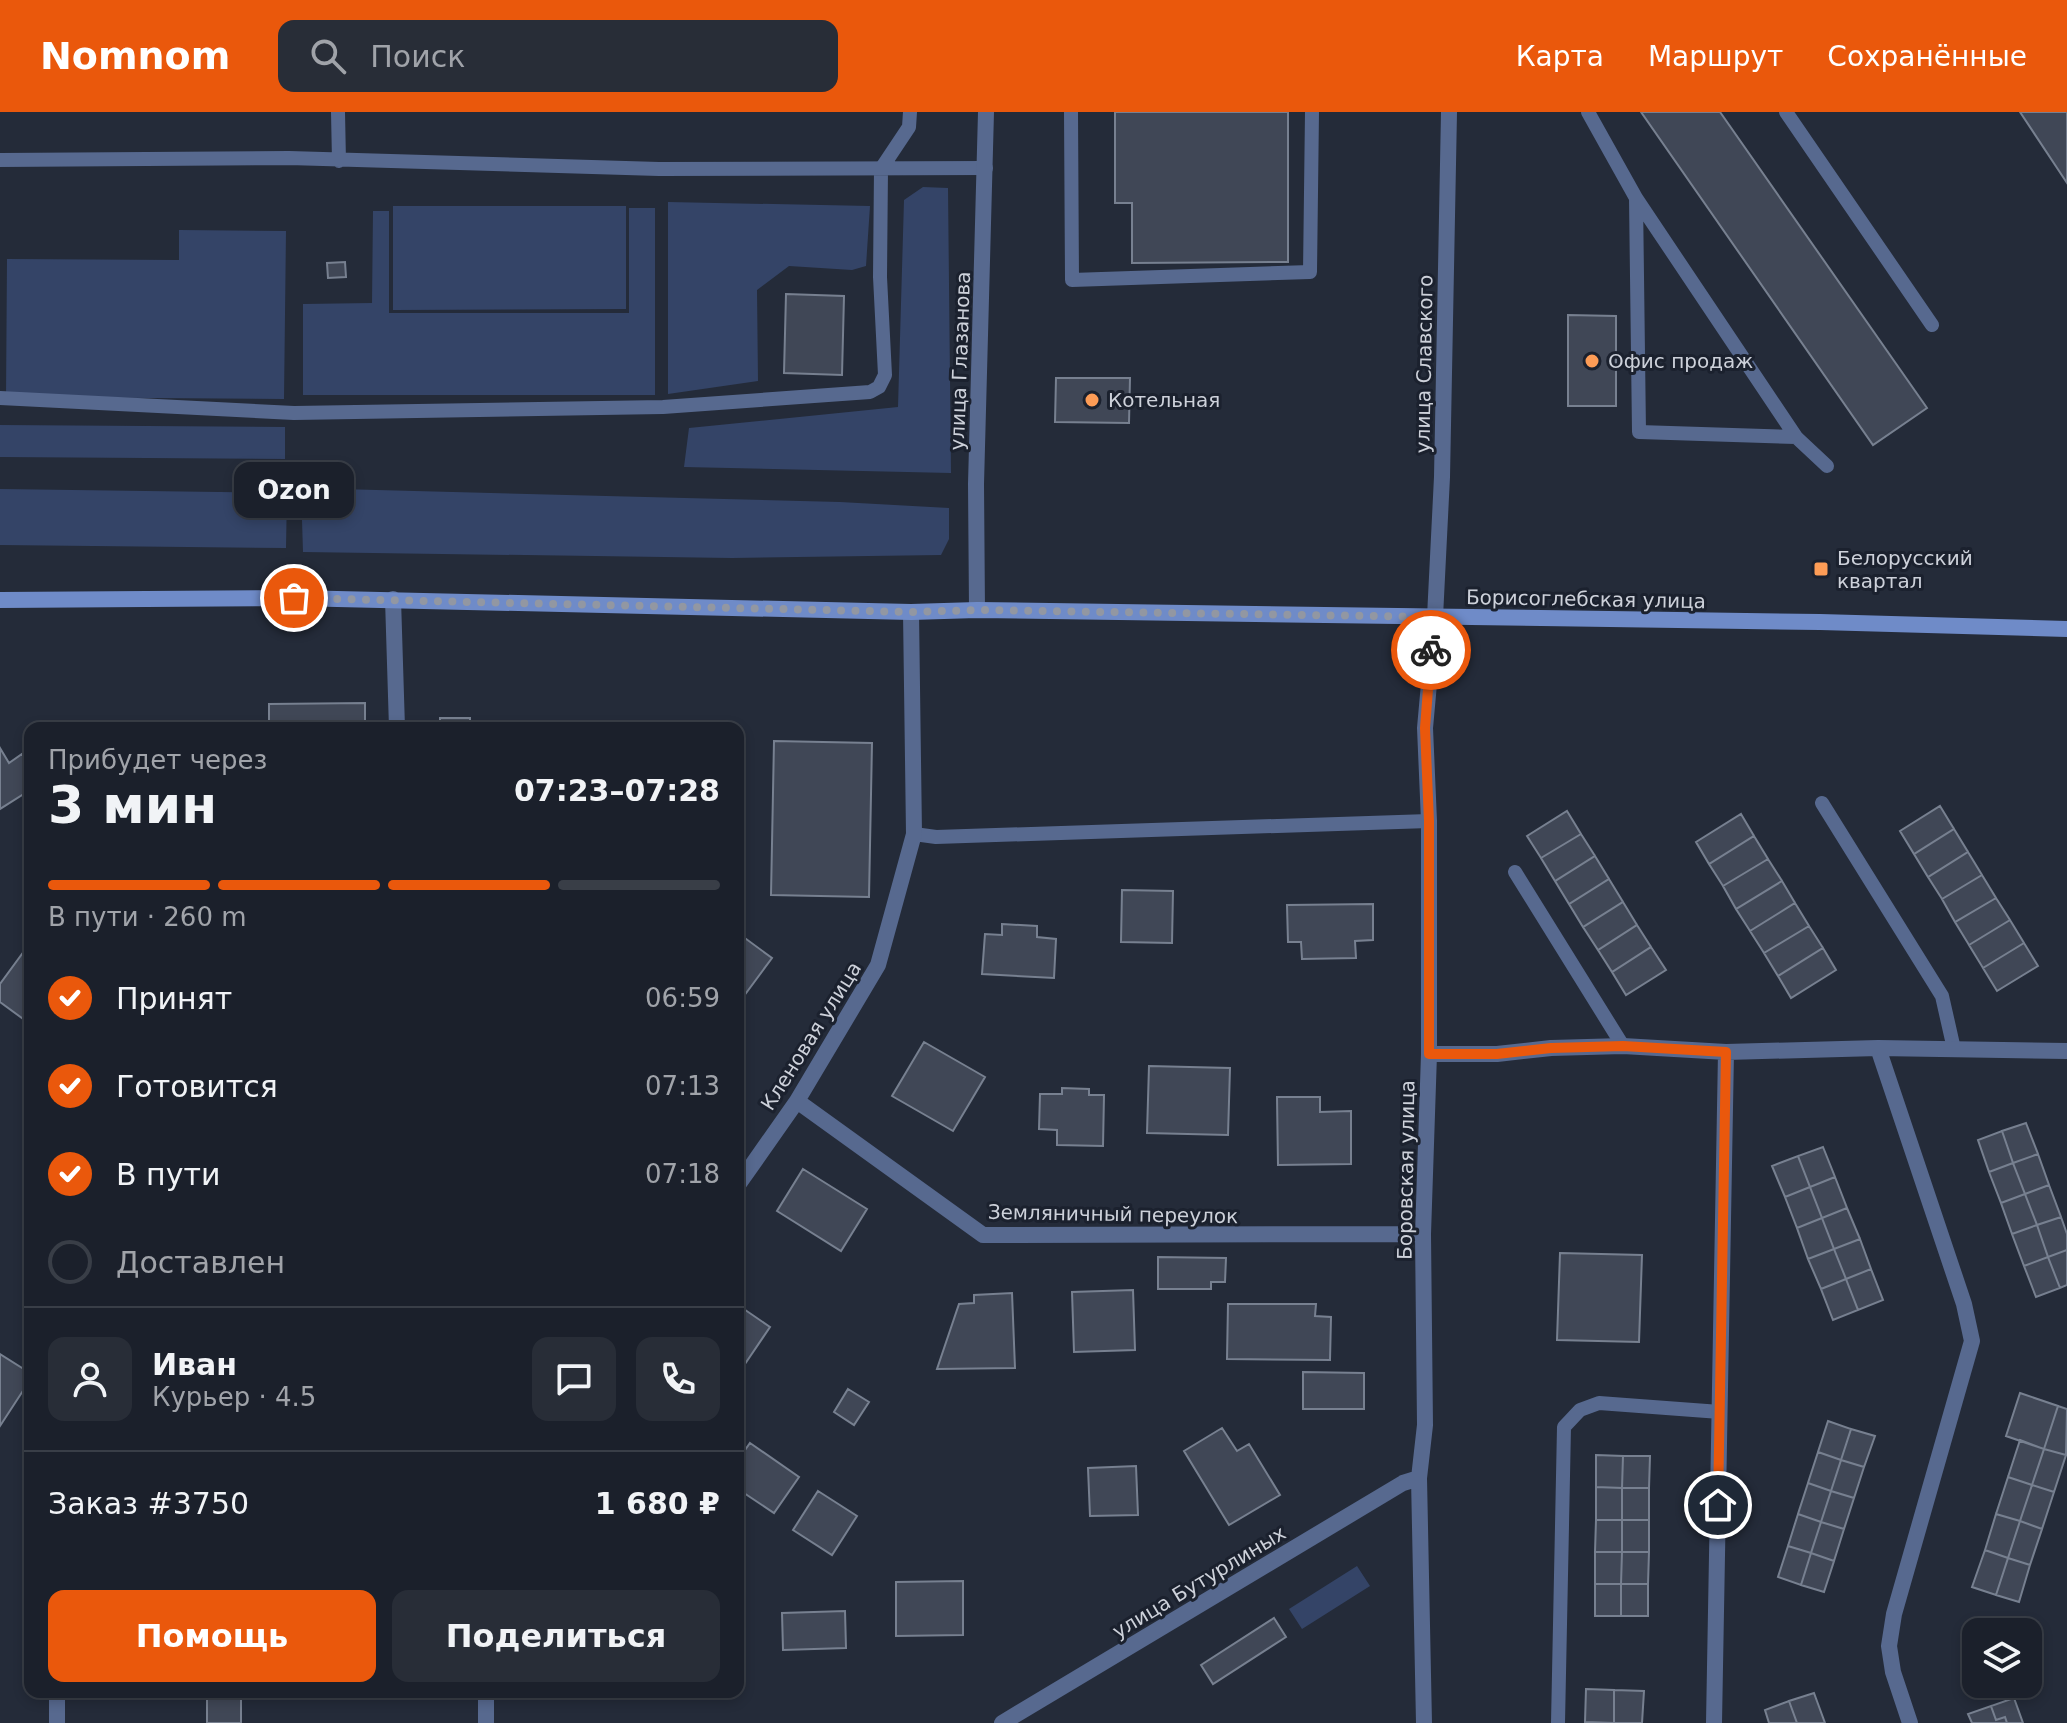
<!DOCTYPE html>
<html lang="ru">
<meta charset="utf-8">
<style>
:root{--surface:#1b202b;--page:#282d37;--text:#f1f3f6;--muted:#a0a3a9;--line:#393e47;--accent:#ea580c}
body{margin:0;font-family:"DejaVu Sans",sans-serif;background:var(--page);color:var(--text);height:100vh;display:flex;flex-direction:column;font-size:30px;white-space:nowrap}
*{box-sizing:border-box;margin:0}
p{font-size:26px;color:var(--muted)}
.icon{flex:none;width:44px;height:44px;fill:none;stroke:currentColor;stroke-width:2;stroke-linecap:round;stroke-linejoin:round}
.map{position:relative;flex:1;overflow:hidden}
.details{position:absolute;left:24px;top:610px;width:720px;height:976px;display:flex;flex-direction:column;background:var(--surface);border-radius:16px;box-shadow:0 4px 12px #0003,0 0 0 2px var(--line)}
.details>*{flex:none}
.tools{position:absolute;left:1962px;top:1506px;display:grid;gap:16px}
.tools a{display:grid;place-items:center;width:80px;height:80px;border-radius:16px;background:var(--surface);box-shadow:0 4px 12px #0003,0 0 0 2px var(--line);font-size:40px}
.pin{position:absolute;display:grid;place-items:center;width:68px;height:68px;color:#fff;margin:-34px;border:4px solid #fff;border-radius:50%;box-shadow:0 2px 8px #0007}
.courier{position:absolute;display:grid;place-items:center;width:80px;height:80px;margin:-40px;border:6px solid #ea580c;border-radius:50%;background:#fff;color:#222;box-shadow:0 2px 10px #0007}
.bubble{position:absolute;height:56px;border-radius:16px;background:var(--surface);box-shadow:0 4px 12px #0003,0 0 0 2px var(--line);font-size:26px;font-weight:700;line-height:56px;text-align:center}
.overview em{font-style:normal;font-weight:700}
.overview div{display:flex;flex-direction:column-reverse}
.overview{display:flex;align-items:center;justify-content:space-between;height:136px;padding:0 24px}
h1{font-size:52px;font-weight:700;line-height:60px}
.bar{display:grid;grid-template-columns:repeat(4,1fr);gap:12px 8px;align-content:center;height:96px;padding:0 24px}
.bar i{height:10px;border-radius:6px;background:var(--line)}
.bar .active{background:var(--accent)}
.bar p{grid-column:span 4}
.line{display:flex;align-items:center;gap:20px;padding:0 24px;border-top:2px solid var(--line)}
.line div{flex:1}
.round{display:grid;place-items:center;flex:none;width:84px;height:84px;border-radius:16px;background:var(--page)}
ol{padding:0 24px;list-style:none}
li{display:flex;align-items:center;gap:24px;height:88px}
li p{margin-inline-start:auto}
li .icon{padding:8px;border-radius:50%;background:var(--accent);color:#fff;stroke-width:4}
li:last-child{color:var(--muted)}
li i{width:44px;height:44px;border:4px solid var(--line);border-radius:50%}
.button{display:flex;gap:16px;margin-top:auto;padding:16px 24px}
.button a{flex:1;height:92px;border-radius:16px;background:var(--accent);color:#fff;font-size:32px;font-weight:700;line-height:92px;text-align:center}
.button a+a{background:var(--page);color:var(--text)}
header{display:flex;align-items:center;gap:48px;box-sizing:border-box;height:112px;padding:0 40px;background:var(--accent);color:#fff}
header strong{font-size:38px}
nav{display:flex;gap:44px;margin-inline-start:auto;font-size:28px}
.search{width:560px;height:72px;background:var(--page);display:flex;align-items:center;gap:20px;box-sizing:border-box;padding:0 28px;border-radius:16px;color:var(--muted);font-size:30px}
.map>svg:first-child{display:block}
.green{fill:#344467}
.building{fill:#404756;stroke:#778090;stroke-width:2}
.lines{fill:none;stroke-linecap:round;stroke-linejoin:round}
.lane{stroke:#57698f;stroke-width:14}
.street{stroke:#57698f;stroke-width:16}
.secondary{stroke:#6f8bc8;stroke-width:16}
.done{stroke:#9297a2;stroke-width:8;stroke-dasharray:0 14.4}
.route{stroke:#ea580c;stroke-width:10}
.poi-dot{fill:#fd9c56;stroke:#1b212e;stroke-width:3}
.labels{text-anchor:middle;dominant-baseline:central;stroke-width:6;stroke-linejoin:round;paint-order:stroke}
.street-label{font-size:20px;fill:#cdd1da;stroke:#1b212e}
.poi-label{font-size:20px;fill:#cdd1da;stroke:#1b212e;text-anchor:start}
</style>
<header>
<strong>Nomnom</strong>
<div class="search"><svg class="icon" aria-label="search" viewBox="0 0 24 24"><circle cx="10" cy="10" r="6"/><path d="M15 15l6 6"/></svg>Поиск</div>
<nav><a>Карта</a><a>Маршрут</a><a>Сохранённые</a></nav>
</header>
<div class="map">
<svg width="2067" height="1611" viewBox="0 0 2067 1611">
<rect width="100%" height="100%" fill="#242b39"/>
<path class="green" d="M923,75l25,1 3,285 -267,-6 5,-39 209,-21 6,-207z
M668,90l202,4 -4,60 -14,4 -63,-4 -32,24 1,91 -90,13z
M393,94h233v103l-233,1z
M629,96h26v187h-352v-91l69,-1 1,-92h16v102h240z
M179,118l107,1 -2,168 -278,-2 1,-138 172,1z
M0,313l285,2v32l-285,-2z
M301,376l539,14 109,6v31l-8,16 -209,3 -429,-6z
M0,377l287,4 -1,55 -286,-3z
M1357,1454l13,20 -68,43 -13,-20z"/>
<path class="building" d="M1115,0h173v150l-156,1v-60h-17z
M1641,0h79l207,296 -54,37z
M2020,0h47v71z
M345,150l1,15 -18,1 -1,-15z
M786,182l58,2 -2,79 -58,-2z
M1568,203l48,1v90h-48z
M1056,266h74l-1,45 -74,-1z
M365,591v25h-96v-24z
M440,606h30v10h-30z
M774,629l98,2 -3,154 -98,-2z
M0,636l9,15 13,-9 8,12v24l-30,19z
M1940,694l14,23 -40,25 -14,-23z
M1567,699l14,23 -40,24 -14,-22z
M1741,702l13,22 -45,28 -13,-22z
M1954,717l14,23 -40,25 -14,-23z
M1581,722l14,22 -40,25 -14,-23z
M1754,724l14,23 -45,27 -14,-22z
M1968,740l14,23 -40,24 -14,-22z
M1595,744l14,23 -40,25 -14,-23z
M1768,747l14,22 -46,28 -13,-23z
M1982,763l14,23 -41,24 -13,-23z
M1609,767l14,23 -40,25 -14,-23z
M1782,769l13,22 -45,28 -14,-22z
M1122,778l51,1 -1,52 -51,-1z
M1996,786l14,22 -41,25 -14,-23z
M1623,790l14,23 -39,25 -15,-23z
M1795,791l14,23 -45,27 -14,-22z
M1373,792v36l-18,1 1,17 -54,1 -1,-17h-13l-1,-37z
M2010,808l14,23 -41,25 -14,-23z
M1002,812l35,2v11l19,2 -2,39 -72,-4 3,-40 17,1z
M1637,813l14,22 -39,25 -14,-22z
M1809,814l14,22 -45,28 -14,-23z
M738,821l34,25 -34,46z
M30,831v81l-30,-22v-18z
M2024,831l14,23 -41,25 -14,-23z
M1651,835l15,23 -40,25 -14,-23z
M1823,836l13,22 -45,28 -13,-22z
M924,930l61,35 -32,54 -61,-35z
M1149,954l81,2 -2,67 -81,-2z
M1062,976l27,1v6h15l-1,51 -46,-1v-15l-18,-1 1,-35h22z
M1277,985h43v15l31,-1v53l-73,1z
M2026,1011l12,31 -25,9 -11,-32z
M2002,1019l11,32 -24,9 -11,-32z
M1823,1035l12,30 -25,10 -12,-31z
M2038,1042l11,31 -24,9 -12,-31z
M1798,1044l12,31 -25,10 -13,-31z
M2013,1051l12,31 -24,9 -12,-31z
M803,1057l64,40 -26,42 -64,-40z
M1835,1065l12,31 -25,10 -12,-31z
M2049,1073l12,32 -24,8 -12,-31z
M1810,1075l12,31 -25,10 -12,-31z
M2025,1082l12,31 -25,9 -11,-31z
M1847,1096l13,31 -26,10 -12,-31z
M2061,1105l6,17v16l-19,7 -11,-32z
M1822,1106l12,31 -26,10 -11,-31z
M2037,1113l11,32 -24,9 -12,-32z
M1860,1127l11,30 -25,10 -12,-30z
M1834,1137l12,30 -25,10 -13,-30z
M2067,1138v35l-7,3 -12,-31z
M1560,1141l82,2 -3,87 -82,-2z
M1158,1145l68,1 -1,24h-14v7h-53z
M2048,1145l12,31 -24,9 -12,-31z
M1871,1157l12,31 -25,10 -12,-31z
M1846,1167l12,31 -25,10 -12,-31z
M1133,1178l2,60 -61,2 -2,-60z
M1012,1181l3,75 -78,1 22,-65 15,-1v-8z
M1228,1192h88l-1,12 16,1 -1,43 -103,-1z
M738,1193l32,22 -25,37 -7,-4z
M0,1242l30,19v7l-30,46z
M1303,1260l61,1v36h-61z
M848,1277l21,13 -15,23 -20,-13z
M2020,1281l38,13 -14,43 -38,-13z
M2058,1294l9,3 -1,46 -22,-6z
M1828,1309l23,8 -10,31 -23,-8z
M1222,1316l15,23 12,-7 31,51 -51,30 -45,-74z
M1851,1317l24,7 -11,31 -23,-7z
M2020,1328l24,9 -12,36 -24,-8z
M750,1331l49,34 -25,36 -36,-24v-29z
M2044,1337l22,6 -12,37 -22,-7z
M1818,1340l23,8 -10,31 -23,-8z
M1596,1343l27,1 -1,32 -26,-1z
M1623,1344h27l-1,32h-27z
M1841,1348l23,7 -10,31 -23,-7z
M1136,1354l2,49 -48,1 -2,-48z
M2008,1365l24,8 -12,36 -24,-7z
M1808,1371l23,8 -10,31 -23,-8z
M2032,1373l22,7 -12,37 -22,-8z
M1596,1375l26,1v32h-26z
M1622,1376h27v32h-27z
M818,1379l39,25 -25,39 -39,-25z
M1831,1379l23,7 -10,31 -23,-7z
M1798,1402l23,8 -10,31 -23,-7z
M1996,1402l24,7 -12,37 -23,-8z
M1596,1408h26v32h-27z
M1622,1408h27v32h-27z
M2020,1409l22,8 -12,36 -22,-7z
M1821,1410l23,7 -10,32 -23,-8z
M1788,1434l23,7 -10,32 -23,-8z
M1985,1438l23,8 -12,37 -24,-8z
M1595,1440h27l-1,32h-26z
M1622,1440h27l-1,32h-27z
M1811,1441l23,8 -10,31 -23,-7z
M2008,1446l22,7 -11,37 -23,-7z
M963,1469v54l-67,1v-54z
M1595,1472h26v32h-26z
M1621,1472h27v32h-27z
M845,1499l1,37 -63,2 -1,-37z
M1274,1506l12,19 -73,47 -12,-19z
M1586,1577l28,1v33l-29,-1z
M1614,1578l30,1 -2,32h-28z
M207,1580h34v31h-34z
M1814,1581l11,30h-28l-8,-22z
M2014,1586l9,25h-16l-2,-6 -9,3 -5,-14z
M1789,1589l8,22h-28l-4,-13z
M1991,1594l5,14 9,-3 2,6h-35l-4,-9z"/>
<g class="lines">
<path class="lane" d="M338,0l1,49
M1071,0l1,168 238,-8 2,-160
M1588,0l48,86 160,239 31,29
M1786,0l146,213
M0,48l289,-2 370,11 327,-1
M1636,86l3,234 157,5
M0,286l294,15 369,-6 207,-15 9,-5 6,-12 -5,-98 1,-108 28,-42 1,-15
M1822,691l120,193 12,53
M914,722l22,3 493,-16
M1515,760l108,174
M1558,1611l6,-296 16,-17 19,-7 121,9"/>
<path class="street" d="M393,487l4,129
M977,498l-1,-126 10,-372
M1878,936l86,256 8,37 -78,273 -5,32 4,26 17,51
M1429,942h68l54,-6 72,-2 103,6 152,-4 189,3
M797,989l186,134 440,-1
M738,1073l59,-84 81,-136 36,-131 -3,-222
M57,1611v-31
M486,1611v-31
M1002,1611l401,-240 16,-5
M1424,1611l-5,-245 6,-53 -2,-191 6,-180v-233l-4,-93 10,-111 7,-140 7,-365
M1714,1611l12,-671"/>
<path class="secondary" d="M0,488l294,-2 617,14 66,-2 843,12 247,7"/>
</g>
<g class="lines">
<path class="done" d="M294,486l617,14 66,-2 458,7 -4,33"/>
<path class="route" d="M1431,538l-6,78 4,93v233h68l54,-6 72,-2 103,6 -8,453"/>
</g>
<g class="poi-dot">
<circle cx="1592" cy="249" r="8"/>
<circle cx="1092" cy="288" r="8"/>
<rect x="1813" y="449" width="16" height="16" rx="4"/>
</g>
<g class="labels">
<g class="street-label">
<text transform="translate(960 249) rotate(-88)">улица Глазанова</text>
<text transform="translate(1424 252) rotate(-89)">улица Славского</text>
<text transform="translate(1586 487) rotate(1)">Борисоглебская улица</text>
<text transform="translate(811 924) rotate(-58)">Кленовая улица</text>
<text transform="translate(1406 1058) rotate(-89)">Боровская улица</text>
<text transform="translate(1113 1102) rotate(1)">Земляничный переулок</text>
<text transform="translate(1199 1470) rotate(-31)">улица Бутурлиных</text>
</g>
<g class="poi-label">
<text x="1608" y="249">Офис продаж</text>
<text x="1108" y="288">Котельная</text>
<text x="1837" y="446">Белорусский<tspan x="1837" dy="23">квартал</tspan></text>
</g>
</g>
</svg>
<div class="tools">
<a><svg class="icon" aria-label="layers" viewBox="0 0 24 24"><path d="M12 4l9 5-9 5-9-5zM3 14l9 5 9-5"/></svg></a>
</div>
<div class="pin" style="left:294px;top:486px;background:#ea580c"><svg class="icon" aria-label="bag" viewBox="0 0 24 24"><path d="M5 8h14l-1 12H6zM9 8a3 3 0 0 1 6 0"/></svg></div>
<div class="pin" style="left:1718px;top:1393px;background:#1f2937"><svg class="icon" aria-label="home" viewBox="0 0 24 24"><path d="M3 11l9-7 9 7M6 9v11h12V9"/></svg></div>
<div class="courier" style="left:1431px;top:538px"><svg class="icon" aria-label="bike" viewBox="0 0 24 24"><circle cx="6" cy="16" r="4"/><circle cx="18" cy="16" r="4"/><path d="M6 16l4-8h5l3 8M10 8l3 8H6M13 5h3"/></svg></div>
<div class="bubble" style="left:234px;top:350px;width:120px">Ozon</div>
<section class="details">
<div class="overview"><div><h1>3 мин</h1><p>Прибудет через</p></div><em>07:23–07:28</em></div>
<div class="bar"><i class="active"></i><i class="active"></i><i class="active"></i><i></i><p>В пути · 260 m</p></div>
<ol>
<li><svg class="icon" aria-label="check" viewBox="0 0 24 24"><path d="M5 12l5 5 9-10"/></svg>Принят<p>06:59</p></li>
<li><svg class="icon" aria-label="check" viewBox="0 0 24 24"><path d="M5 12l5 5 9-10"/></svg>Готовится<p>07:13</p></li>
<li><svg class="icon" aria-label="check" viewBox="0 0 24 24"><path d="M5 12l5 5 9-10"/></svg>В пути<p>07:18</p></li>
<li><i></i>Доставлен</li>
</ol>
<div class="line" style="height:144px"><a class="round"><svg class="icon" aria-label="person" viewBox="0 0 24 24"><circle cx="12" cy="8" r="4"/><path d="M4 21q1-7 8-7t8 7"/></svg></a><div><b>Иван</b><p>Курьер · 4.5</p></div><a class="round"><svg class="icon" aria-label="chat" viewBox="0 0 24 24"><path d="M4 5h16v11H9l-5 4z"/></svg></a><a class="round"><svg class="icon" aria-label="phone" viewBox="0 0 24 24"><path d="M5 4h4l2 5-3 2q2 4 5 5l2-3 5 2v4C11 20 4 13 5 4z"/></svg></a></div>
<div class="line" style="height:104px"><div>Заказ #3750</div><b>1 680 ₽</b></div>
<div class="button"><a>Помощь</a><a>Поделиться</a></div>
</section>
</div>
